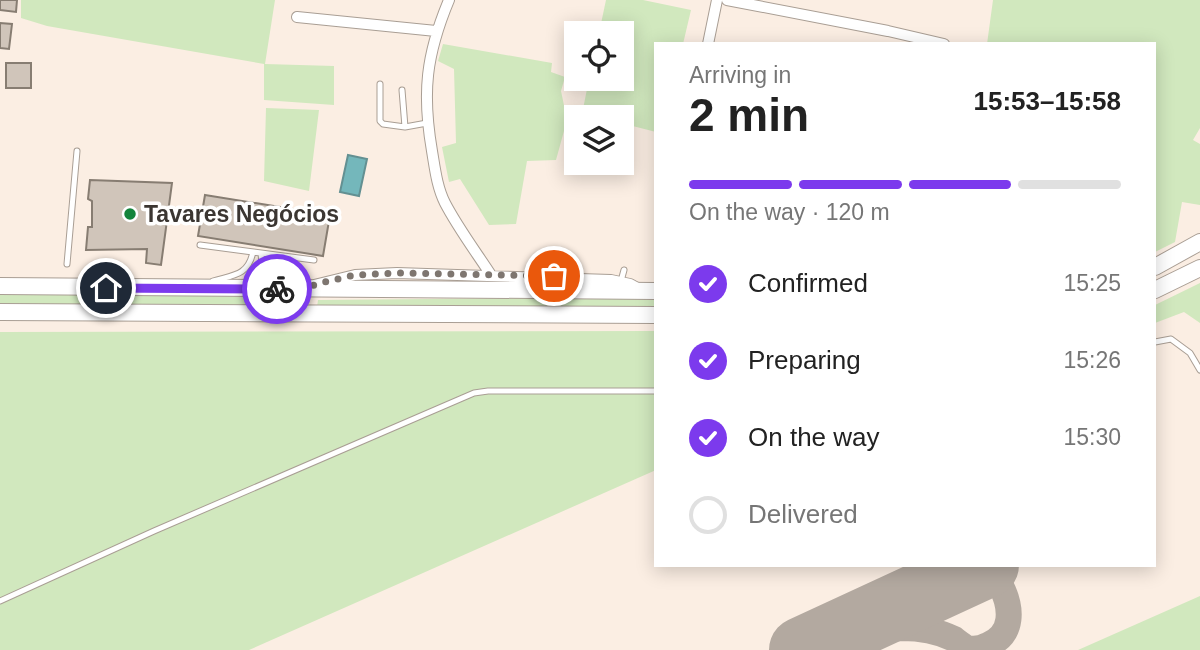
<!DOCTYPE html>
<meta charset="utf-8">
<style>
:root{--surface:#fff;--page:#f2f2f2;--text:#222;--muted:#767676;--line:#e0e0e0;--accent:#7c3aed}
body{margin:0;font-family:Helvetica,sans-serif;background:var(--page);color:var(--text);height:100vh;display:flex;flex-direction:column;font-size:26px;white-space:nowrap}
*{box-sizing:border-box;margin:0}
p{font-size:23px;color:var(--muted)}
.icon{flex:none;width:38px;height:38px;fill:none;stroke:currentColor;stroke-width:2;stroke-linecap:round;stroke-linejoin:round}
.map{position:relative;flex:1;overflow:hidden}
.sheet{position:absolute;left:654px;top:42px;width:502px;height:525px;display:flex;flex-direction:column;background:var(--surface);border-radius:0px;box-shadow:0 4px 18px #0003}
.sheet>*{flex:none}
.buttons{position:absolute;left:564px;top:21px;display:grid;gap:14px}
.buttons a{display:grid;place-items:center;width:70px;height:70px;border-radius:0px;background:var(--surface);box-shadow:0 4px 18px #0003;font-size:35px}
.pin{position:absolute;display:grid;place-items:center;width:60px;height:60px;color:#fff;margin:-30px;border:4px solid #fff;border-radius:50%;box-shadow:0 2px 7px #0007}
.courier{position:absolute;display:grid;place-items:center;width:70px;height:70px;margin:-35px;border:5px solid #7c3aed;border-radius:50%;background:#fff;color:#222;box-shadow:0 2px 9px #0007}
.headline em{font-style:normal;font-weight:700}
.headline div{display:flex;flex-direction:column-reverse}
.headline{display:flex;align-items:center;justify-content:space-between;height:119px;padding:0 35px}
h1{font-size:46px;font-weight:700;line-height:52px}
.bar{display:grid;grid-template-columns:repeat(4,1fr);gap:10px 7px;align-content:center;height:84px;padding:0 35px}
.bar i{height:9px;border-radius:5px;background:var(--line)}
.bar .active{background:var(--accent)}
.bar p{grid-column:span 4}
ol{padding:0 35px;list-style:none}
li{display:flex;align-items:center;gap:21px;height:77px}
li p{margin-inline-start:auto}
li .icon{padding:7px;border-radius:50%;background:var(--accent);color:#fff;stroke-width:4}
li:last-child{color:var(--muted)}
li i{width:38px;height:38px;border:4px solid var(--line);border-radius:50%}
.map>svg:first-child{display:block}
.green{fill:#d1e8be}
.water{fill:#74b7bb;stroke:#639092;stroke-width:2}
.lines{fill:none;stroke-linecap:round;stroke-linejoin:round}
.taxiway{stroke:#b3a9a0;stroke-width:26}
.runway{stroke:#b3a9a0;stroke-width:66}
.building{fill:#d0c5ba;stroke:#877d72;stroke-width:2}
.service-casing{stroke:#a99e94;stroke-width:7}
.minor-casing{stroke:#a99e94;stroke-width:12}
.secondary-casing{stroke:#a99e94;stroke-width:18}
.service{stroke:#fff;stroke-width:5}
.minor{stroke:#fff;stroke-width:10}
.secondary{stroke:#fff;stroke-width:16}
.done{stroke:#7e7670;stroke-width:7;stroke-dasharray:0 12.6}
.route{stroke:#7c3aed;stroke-width:9}
.poi-dot{fill:#13843b;stroke:#fff;stroke-width:2.5}
.labels{text-anchor:middle;dominant-baseline:central;stroke-width:7;stroke-linejoin:round;paint-order:stroke}
.poi-label{font-size:23px;font-weight:bold;fill:#3b3632;stroke:#fff;text-anchor:start}
</style>
<div class="map">
<svg width="1200" height="650" viewBox="0 0 1200 650">
<rect width="100%" height="100%" fill="#fbeee3"/>
<path class="green" d="M21,0h254l-10,64 69,2v39l-70,-5v-36l-217,-38 -26,-8z
M606,0h37l48,10 -8,34h-27v88l-35,-9v-6h-26l-13,-3 7,-35h32v-46h-22z
M993,0h207v128l-7,12 7,4v61l-18,-3 -7,40 -20,10v-208h-168z
M443,44l109,19 -1,9 14,5 -4,14 6,29 -11,40 -29,1 -11,63 -27,1 -29,-46 -11,3 -7,-35 14,-4 -2,-74 -16,-8z
M266,108l53,2 -10,81 -45,-10z
M1200,283v40l-16,-11 -29,11v-18z
M0,294l301,3 -1,11 -300,-3z
M656,297v13l-339,-3 1,-7z
M656,331v139l-407,180h-249v-318z
M1200,596v54h-122z"/>
<path class="water" d="M348,155l19,4 -8,37 -19,-4z"/>
<g class="lines">
<path class="taxiway" d="M802,650c32,-11 66,-21 100,-22 18,0 36,3 52,11 4,3 9,7 13,9 7,2 15,0 21,-3 26,-11 24,-37 13,-59l-21,-8h-24"/>
<path class="runway" d="M802,650l184,-85"/>
</g>
<path class="building" d="M0,0h17l-1,12 -16,-2z
M0,23l12,1 -3,25 -9,-1z
M6,63h25v25h-25z
M90,180l82,3 -11,82 -15,-2 1,-14 -61,1 2,-23h4v-26l-4,-2z
M205,195l125,20 -7,41 -125,-20z"/>
<g class="lines">
<g class="service-casing">
<path id="service" d="M380,84v37l3,3 22,3 22,-4
M402,90l3,37
M200,245l114,15
M261,253l1,12 8,7 39,10
M67,264l10,-113
M213,281c20,-6 35,-5 40,-29
M621,281l3,-11
M1155,342l16,-3 19,14 10,17
M0,601l154,-70 320,-138 14,-2h168"/>
</g>
<g class="minor-casing">
<path id="minor" d="M449,0c-23,55 -27,93 -17,151 3,18 5,36 13,52 13,25 31,49 46,72
M727,0l161,31 56,13
M297,17l139,14
M708,44l9,-44
M314,285l41,-10 42,-2 214,7 19,4 11,6"/>
</g>
<g class="secondary-casing">
<path id="secondary" d="M1155,267l45,-25
M0,286l656,5
M1155,290l45,-22
M0,312l656,3"/>
</g>
<use href="#service" class="service"/>
<use href="#minor" class="minor"/>
<use href="#secondary" class="secondary"/>
</g>
<g class="lines">
<path class="done" d="M277,289l27,1 12,-6 39,-9 42,-2 157,3"/>
<path class="route" d="M106,288l171,1"/>
</g>
<circle class="poi-dot" cx="130" cy="214" r="7"/>
<g class="labels">
<g class="poi-label">
<text x="144" y="214">Tavares Negócios</text>
</g>
</g>
</svg>
<div class="buttons">
<a><svg class="icon" aria-label="locate" viewBox="0 0 24 24"><circle cx="12" cy="12" r="6"/><path d="M12 2v4M12 18v4M2 12h4M18 12h4"/></svg></a>
<a><svg class="icon" aria-label="layers" viewBox="0 0 24 24"><path d="M12 4l9 5-9 5-9-5zM3 14l9 5 9-5"/></svg></a>
</div>
<div class="pin" style="left:554px;top:276px;background:#ea580c"><svg class="icon" aria-label="bag" viewBox="0 0 24 24"><path d="M5 8h14l-1 12H6zM9 8a3 3 0 0 1 6 0"/></svg></div>
<div class="pin" style="left:106px;top:288px;background:#1f2937"><svg class="icon" aria-label="home" viewBox="0 0 24 24"><path d="M3 11l9-7 9 7M6 9v11h12V9"/></svg></div>
<div class="courier" style="left:277px;top:289px"><svg class="icon" aria-label="bike" viewBox="0 0 24 24"><circle cx="6" cy="16" r="4"/><circle cx="18" cy="16" r="4"/><path d="M6 16l4-8h5l3 8M10 8l3 8H6M13 5h3"/></svg></div>
<section class="sheet">
<div class="headline"><div><h1>2 min</h1><p>Arriving in</p></div><em>15:53–15:58</em></div>
<div class="bar"><i class="active"></i><i class="active"></i><i class="active"></i><i></i><p>On the way · 120 m</p></div>
<ol>
<li><svg class="icon" aria-label="check" viewBox="0 0 24 24"><path d="M5 12l5 5 9-10"/></svg>Confirmed<p>15:25</p></li>
<li><svg class="icon" aria-label="check" viewBox="0 0 24 24"><path d="M5 12l5 5 9-10"/></svg>Preparing<p>15:26</p></li>
<li><svg class="icon" aria-label="check" viewBox="0 0 24 24"><path d="M5 12l5 5 9-10"/></svg>On the way<p>15:30</p></li>
<li><i></i>Delivered</li>
</ol>
</section>
</div>
